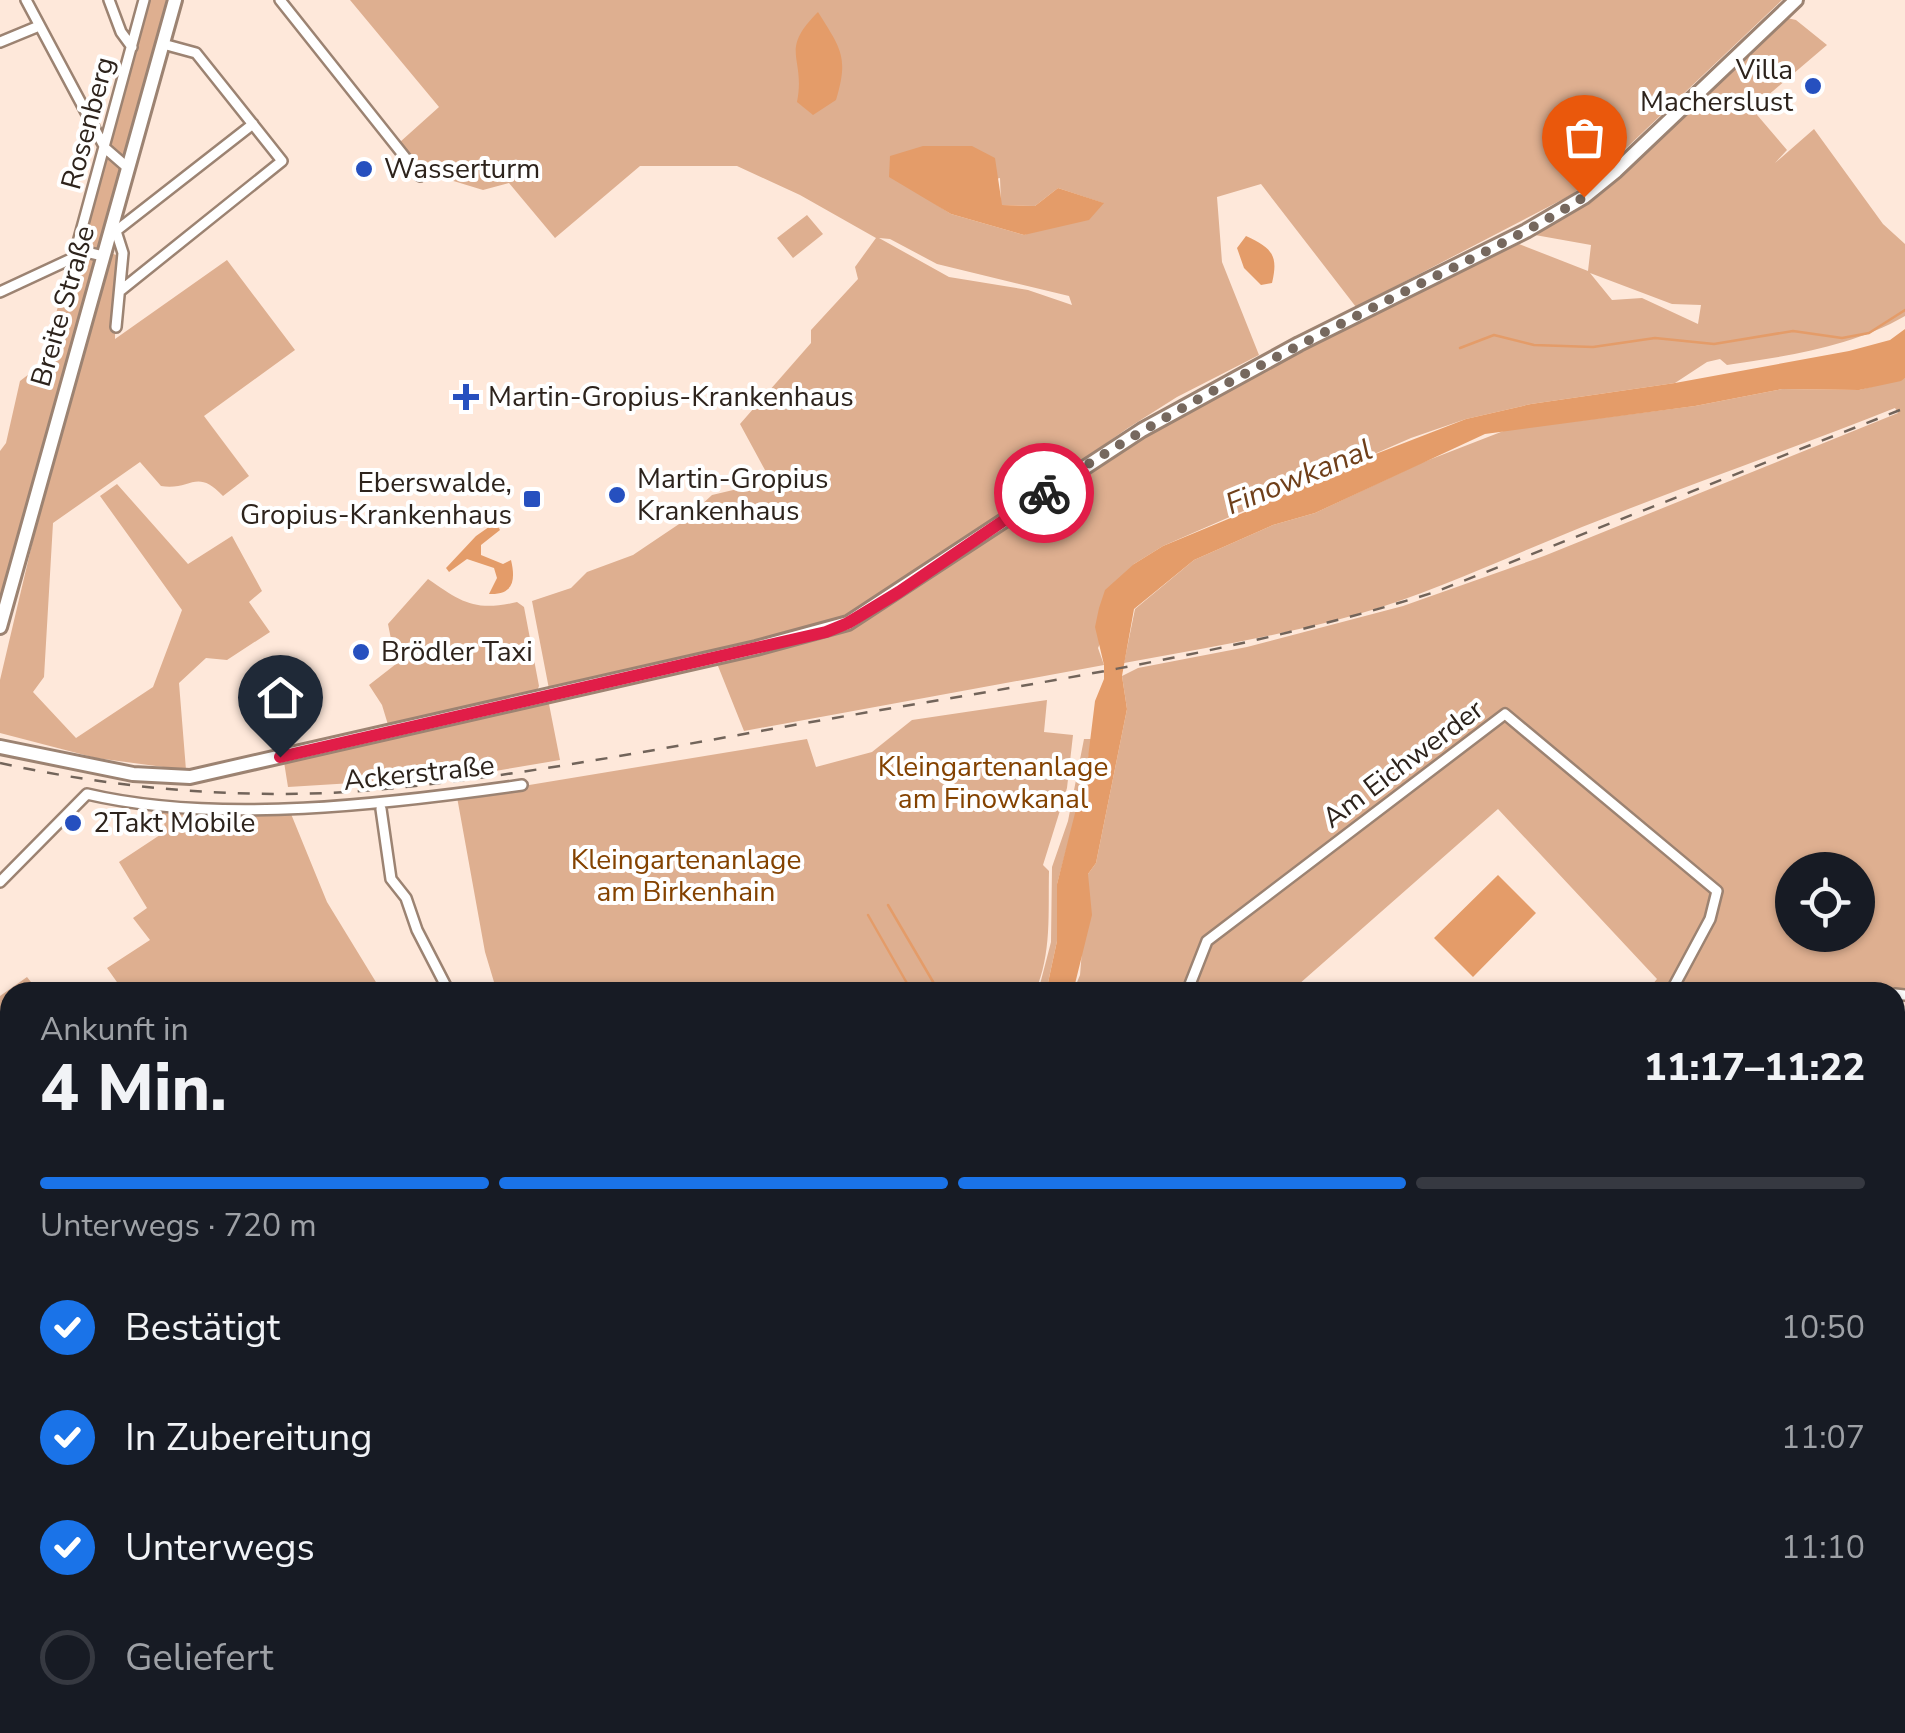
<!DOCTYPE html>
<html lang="de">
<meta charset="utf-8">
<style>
:root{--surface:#171b24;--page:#242831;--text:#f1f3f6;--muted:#9ea1a6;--line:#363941;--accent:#1a73e8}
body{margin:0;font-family:"Nunito Sans",sans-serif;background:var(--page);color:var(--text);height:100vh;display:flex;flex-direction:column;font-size:38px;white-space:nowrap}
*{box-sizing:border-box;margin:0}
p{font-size:32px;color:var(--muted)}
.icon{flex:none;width:55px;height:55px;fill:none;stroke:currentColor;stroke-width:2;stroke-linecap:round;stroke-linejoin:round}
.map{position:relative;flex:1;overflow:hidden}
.details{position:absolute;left:0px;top:982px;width:1905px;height:752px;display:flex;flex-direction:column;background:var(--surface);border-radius:30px 30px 0 0;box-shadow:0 2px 8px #0004}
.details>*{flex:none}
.fabs{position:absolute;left:1775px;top:852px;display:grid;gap:20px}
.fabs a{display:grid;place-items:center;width:100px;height:100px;border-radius:50%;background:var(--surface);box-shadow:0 2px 8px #0004;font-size:50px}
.pin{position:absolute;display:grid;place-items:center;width:85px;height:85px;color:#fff;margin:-102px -42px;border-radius:50% 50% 50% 0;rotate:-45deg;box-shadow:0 0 10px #0007}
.pin .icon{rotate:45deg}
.courier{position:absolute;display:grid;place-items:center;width:100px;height:100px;margin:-50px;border:8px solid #e11d48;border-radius:50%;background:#fff;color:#222;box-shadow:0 2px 12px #0007}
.headline em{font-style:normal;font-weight:800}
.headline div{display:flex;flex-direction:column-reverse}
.headline{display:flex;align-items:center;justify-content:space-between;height:170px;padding:0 40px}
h1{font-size:65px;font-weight:800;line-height:75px}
.bar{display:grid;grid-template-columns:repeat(4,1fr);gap:15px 10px;align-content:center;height:120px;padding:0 40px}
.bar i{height:12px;border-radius:8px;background:var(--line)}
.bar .on{background:var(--accent)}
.bar p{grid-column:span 4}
ol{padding:0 40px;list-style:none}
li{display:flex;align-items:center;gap:30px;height:110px}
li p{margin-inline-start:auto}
li .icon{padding:10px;border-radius:50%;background:var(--accent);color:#fff;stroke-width:4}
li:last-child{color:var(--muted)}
li i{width:55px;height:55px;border:5px solid var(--line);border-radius:50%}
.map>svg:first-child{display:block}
.green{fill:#deaf90;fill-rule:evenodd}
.water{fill:#e49c69}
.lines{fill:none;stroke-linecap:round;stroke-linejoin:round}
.stream{stroke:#e49c69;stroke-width:2.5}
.minor-casing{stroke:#9c8372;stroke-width:14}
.secondary-casing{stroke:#9c8372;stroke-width:18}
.minor{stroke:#fff;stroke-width:9}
.secondary{stroke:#fff;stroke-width:12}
.rail{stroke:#72645a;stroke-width:2.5;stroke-dasharray:12 12;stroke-linecap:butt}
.done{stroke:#76685e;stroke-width:10;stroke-dasharray:0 18}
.route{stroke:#e11d48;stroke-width:12}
.poi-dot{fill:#2650bf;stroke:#fff;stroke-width:4}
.labels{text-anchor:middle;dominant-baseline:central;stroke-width:8;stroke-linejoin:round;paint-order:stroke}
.poi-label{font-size:28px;fill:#2d231c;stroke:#fff;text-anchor:start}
.street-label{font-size:28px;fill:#2d231c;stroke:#fff}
.park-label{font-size:28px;fill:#844200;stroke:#fff}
.water-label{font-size:30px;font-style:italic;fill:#6f3f1a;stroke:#fff}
</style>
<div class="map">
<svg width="1905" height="1733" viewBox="0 0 1905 1733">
<rect width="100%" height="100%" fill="#fee8da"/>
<path class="green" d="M143,0h28l-171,612v-161l6,-8 14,-62 22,-17z
M350,0h1432l-182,173 -29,22 -215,112 -95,-123 -44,13 5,65 37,93 -82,42 -49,31 -136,95 -146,96 -25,10 -272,60 -17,-88 39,-13 16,-16 46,-17 52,-35 27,-25 59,-14 -31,-57 71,-81v-13l47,-51 -3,-12 21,-29 -76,-43 -63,-29h-97l-85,72 -46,-55 -26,7 -59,-18 -24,-30 39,-35zM1000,178l1,27 34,1 23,-18 45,15 -79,32 -73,-21 -28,-18zM879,238l11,1 47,25 132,32 3,9 -44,-15 -79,-13z
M1787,18l9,2 31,25 -75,64 35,41 -12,13 39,-34 69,95 22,20v72c-54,31 -117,40 -178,49l-7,-6 -13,3 -32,21 -144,21 -65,15 -55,19 -248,108 -29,18 -36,84 6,17 -360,66 -28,-70 133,-35 21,-9 274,-184 138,-76 237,-113 69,27 3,-26 -56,-10 45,-26 29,-23zM1590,273l82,31 29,1 -3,19 -56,-26 -30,2z
M807,215l16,19 -30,24 -16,-20z
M109,252l7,3 -1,84 112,-79 68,90 -91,66 45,60 -26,20c-27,-29 -32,-5 -62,-10l-21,-24 -87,61 -9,154 -11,15 43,46 77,-51 29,-77 -82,-114 17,-12 71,80 44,-28 30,55 -13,11 21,30 -43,28 -21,-2 -27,25 7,87 -90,-12 -96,-25v-53l37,-157 -3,-6z
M1905,378v617l-259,-3 11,-13 -159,-170 -208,183h-217l7,-17 8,-101 8,-11 31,-154 -5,-33 16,-8 109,-21 156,-41 141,-50 354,-143 -3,-5c-104,41 -209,78 -313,119 -75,30 -149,66 -227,88 -76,21 -154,34 -231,48l11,-54 59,-49 79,-35 42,-12 106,-50 85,-33 189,-24 87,-17 77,1zM1792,870h66v65h-66z
M428,579c33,23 47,33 89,23l7,5 15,79 -2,5 -148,37 -7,-23 -13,-20 27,-21 -8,-40z
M548,699l12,61 -94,16 -178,11 -4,-25z
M1047,700l-3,32 29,3 -6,53 -24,77 6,6c-1,41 3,83 -14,121h-538l-12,-40 -28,-155 350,-58 9,28 56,-15 40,-32z
M1084,739h8l-12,60 -23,85v57l-11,51h-8l13,-50 1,-75 16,-46z
M160,808l129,1 38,93 55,90h-258l-17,-24 43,-28 -17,-22 14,-10 -28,-46 47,-31z
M27,977l12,15h-29v452l-10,-14v-142l9,-3 -2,-4 -7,2v-287z"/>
<path class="water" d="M818,12c23,37 31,45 18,88l-23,15 -16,-13c9,-46 -19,-50 21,-90z
M923,146h49l23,12 7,47 33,1 23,-18 46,15 -15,17 -65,15 -73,-21 -62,-37 1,-21z
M1246,236c25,12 33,18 26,47l-11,2 -17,-17 -7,-20z
M1905,329v49l-4,3 -42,9 -77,-1 -87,17 -210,28 -170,79 -42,12 -79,35 -60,49 -12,67 5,33 -31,154 -8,11 4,41 -19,77h-27l11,-51v-57l30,-118 8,-65 9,-22v-14l-9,-38 4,-19 6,-18 29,-26 29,-18 99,-41 93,-43 111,-43 65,-15 144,-21 174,-32 41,-11z
M496,522l4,8 -19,15v10l22,9 8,-4c5,21 2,35 -22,34l8,-16 -3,-10 -27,-9 -18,13 -3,-4 30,-32z
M1498,875l38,38 -63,64 -39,-39z"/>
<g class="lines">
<path class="stream" d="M1460,348l34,-13 40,10 59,2 62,-9 59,6 79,-13 49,7 27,-5 36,-23
M888,905l51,87
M868,915l44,77
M583,1725l5,8"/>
<g class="minor-casing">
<path id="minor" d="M26,0l79,148 23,20
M109,0l12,32 11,15
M280,0l140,176
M0,42l39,-16
M111,230l5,1 137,-107
M74,257l70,-257
M120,291l162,-130 -86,-108 -33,-9
M0,292l86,-40 17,4
M116,327l7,-74 -7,-22
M381,809l10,70 15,19 11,32 32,62
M0,882l87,-88c132,31 301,10 435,-9
M1187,992l20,-51 298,-227 212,177 -7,28 -36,67 1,6
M1807,992l10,-3 51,3
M1895,994l10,1
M1895,1321l10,20
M1895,1415l10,-6
M0,1464l10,-7
M1895,1561l10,17
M0,1618l10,-4
M0,1666l10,15
M39,1725l6,8
M85,1725l6,8
M300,1725l6,8
M633,1725l4,8
M714,1725l2,8
M928,1725l14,8
M1165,1725l23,8
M1464,1725l14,8
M1732,1725v8
M1848,1725l6,8
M128,1733l13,-8
M438,1733l14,-8
M790,1733l15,-8
M1601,1733l1,-8"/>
</g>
<g class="secondary-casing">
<path id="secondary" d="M0,627l175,-627
M0,747l133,27 57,3 566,-129 92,-25 294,-193 157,-86 227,-113 58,-34 32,-26 180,-171"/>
</g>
<use href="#minor" class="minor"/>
<use href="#secondary" class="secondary"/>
<path class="rail" d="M0,763c131,29 271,39 405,24 150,-16 299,-47 447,-72 196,-34 392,-63 583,-123l470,-184"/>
</g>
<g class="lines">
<path class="done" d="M1044,493c111,-75 231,-136 352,-197 63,-32 128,-61 188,-99"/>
<path class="route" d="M280,757l546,-125 22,-9 51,-31 145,-99"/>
</g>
<g class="poi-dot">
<circle cx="1813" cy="86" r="10"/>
<circle cx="364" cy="169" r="10"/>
<path d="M461 382h10v10h10v10h-10v10h-10v-10h-10v-10h10z"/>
<circle cx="617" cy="495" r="10"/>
<rect x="522" y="489" width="20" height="20" rx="5"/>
<circle cx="361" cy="652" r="10"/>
<circle cx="73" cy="823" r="10"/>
</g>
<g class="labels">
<g class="poi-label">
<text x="1793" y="70" text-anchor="end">Villa<tspan x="1793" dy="32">Macherslust</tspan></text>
<text x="384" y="169">Wasserturm</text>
<text x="488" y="397">Martin-Gropius-Krankenhaus</text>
<text x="637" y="479">Martin-Gropius<tspan x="637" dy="32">Krankenhaus</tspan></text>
<text x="512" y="483" text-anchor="end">Eberswalde,<tspan x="512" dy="32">Gropius-Krankenhaus</tspan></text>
<text x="381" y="652">Brödler Taxi</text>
<text x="93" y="823">2Takt Mobile</text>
</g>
<g class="street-label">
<text transform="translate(88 123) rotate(-75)">Rosenberg</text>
<text transform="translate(63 306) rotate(-74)">Breite Straße</text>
<text transform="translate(1403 764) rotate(-37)">Am Eichwerder</text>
<text transform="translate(419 773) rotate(-6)">Ackerstraße</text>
</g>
<g class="park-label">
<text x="993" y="767">Kleingartenanlage<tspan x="993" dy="32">am Finowkanal</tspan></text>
<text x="686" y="860">Kleingartenanlage<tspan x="686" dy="32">am Birkenhain</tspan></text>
</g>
<g class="water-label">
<text transform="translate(1299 477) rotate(-22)">Finowkanal</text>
</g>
</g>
</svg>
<div class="fabs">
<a><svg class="icon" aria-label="locate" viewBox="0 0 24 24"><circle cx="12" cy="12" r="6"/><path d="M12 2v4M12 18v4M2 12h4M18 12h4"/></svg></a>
</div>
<div class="pin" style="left:1584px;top:197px;background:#ea580c"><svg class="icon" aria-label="bag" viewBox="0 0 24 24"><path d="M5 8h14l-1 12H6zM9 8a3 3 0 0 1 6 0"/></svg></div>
<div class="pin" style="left:280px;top:757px;background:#1f2937"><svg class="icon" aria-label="home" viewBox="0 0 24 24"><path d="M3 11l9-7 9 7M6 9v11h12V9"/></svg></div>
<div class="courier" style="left:1044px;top:493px"><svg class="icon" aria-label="bike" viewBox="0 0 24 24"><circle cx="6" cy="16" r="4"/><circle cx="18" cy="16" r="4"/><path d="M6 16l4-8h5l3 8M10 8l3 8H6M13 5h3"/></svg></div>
<section class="details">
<div class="headline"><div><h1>4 Min.</h1><p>Ankunft in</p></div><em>11:17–11:22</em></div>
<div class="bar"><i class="on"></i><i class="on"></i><i class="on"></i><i></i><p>Unterwegs · 720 m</p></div>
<ol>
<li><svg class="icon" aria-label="check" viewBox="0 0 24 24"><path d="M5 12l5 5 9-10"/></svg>Bestätigt<p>10:50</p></li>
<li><svg class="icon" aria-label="check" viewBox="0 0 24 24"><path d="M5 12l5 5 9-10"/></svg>In Zubereitung<p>11:07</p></li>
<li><svg class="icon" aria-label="check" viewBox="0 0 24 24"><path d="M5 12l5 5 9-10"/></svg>Unterwegs<p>11:10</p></li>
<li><i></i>Geliefert</li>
</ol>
</section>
</div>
